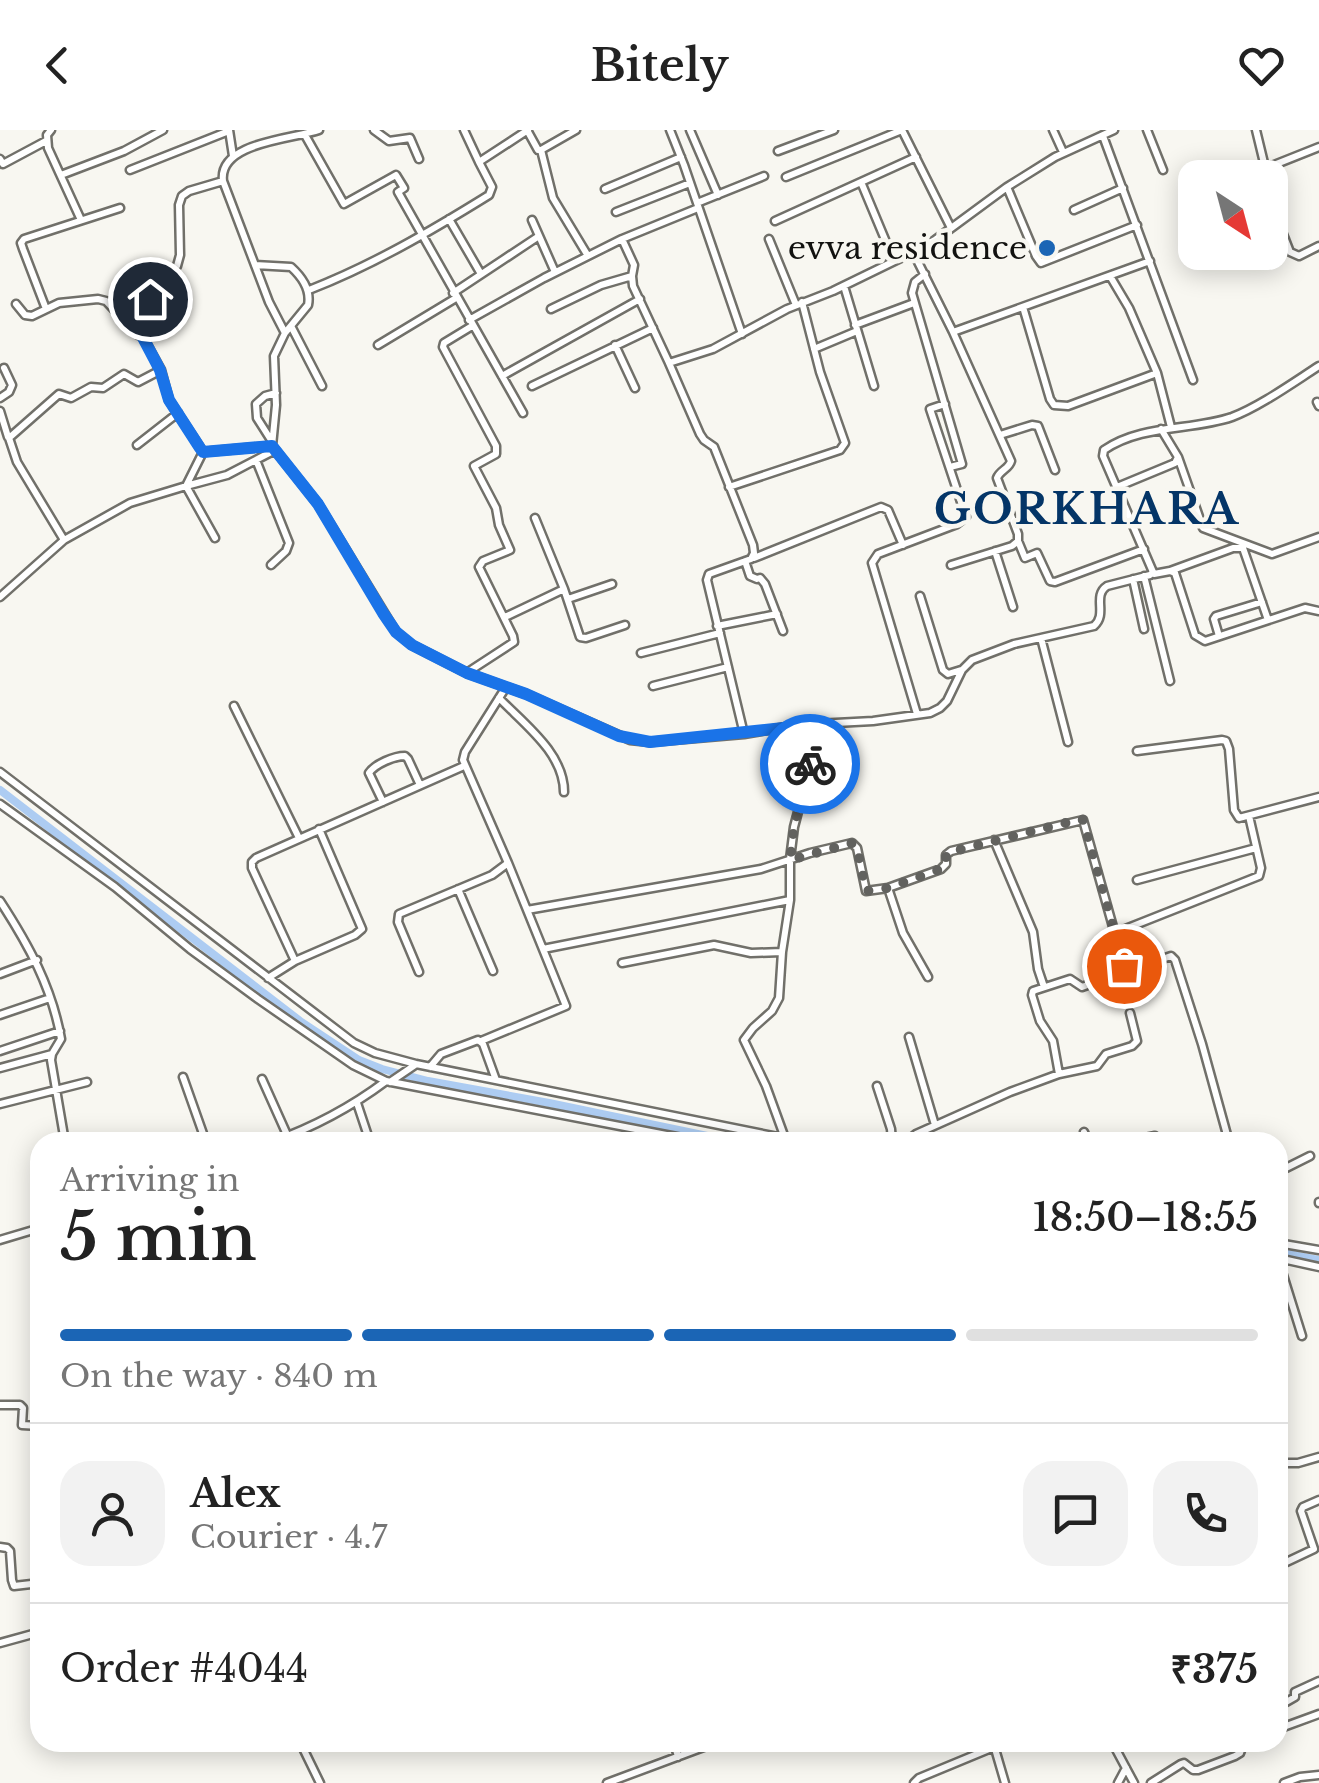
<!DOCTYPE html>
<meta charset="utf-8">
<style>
:root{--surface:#fff;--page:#f2f2f2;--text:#222;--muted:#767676;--line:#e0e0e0;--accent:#1b65b5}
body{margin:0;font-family:"Libre Baskerville",serif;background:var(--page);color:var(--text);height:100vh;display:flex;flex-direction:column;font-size:38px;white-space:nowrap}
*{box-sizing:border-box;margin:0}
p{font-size:32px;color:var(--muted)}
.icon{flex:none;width:55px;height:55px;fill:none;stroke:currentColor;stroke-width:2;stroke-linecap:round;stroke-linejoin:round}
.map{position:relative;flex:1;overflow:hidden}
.details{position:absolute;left:30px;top:1002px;width:1258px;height:620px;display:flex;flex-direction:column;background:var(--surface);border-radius:30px;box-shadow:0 5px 25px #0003}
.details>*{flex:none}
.needle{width:65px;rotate:144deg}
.tools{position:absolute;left:1178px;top:30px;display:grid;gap:20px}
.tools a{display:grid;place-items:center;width:110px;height:110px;border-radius:20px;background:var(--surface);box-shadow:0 5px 25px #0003;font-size:50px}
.pin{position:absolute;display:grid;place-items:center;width:85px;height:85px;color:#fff;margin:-42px;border:5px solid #fff;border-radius:50%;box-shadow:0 2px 10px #0007}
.courier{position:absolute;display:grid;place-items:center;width:100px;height:100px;margin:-50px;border:8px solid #1a73e8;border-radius:50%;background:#fff;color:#222;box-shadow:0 2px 12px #0007}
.headline em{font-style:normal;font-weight:600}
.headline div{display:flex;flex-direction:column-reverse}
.headline{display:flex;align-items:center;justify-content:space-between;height:170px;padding:0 30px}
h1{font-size:65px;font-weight:600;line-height:75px}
.bar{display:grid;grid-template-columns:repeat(4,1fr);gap:15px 10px;align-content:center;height:120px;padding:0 30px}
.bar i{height:12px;border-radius:8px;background:var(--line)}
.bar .on{background:var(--accent)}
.bar p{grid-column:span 4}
.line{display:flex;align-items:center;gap:25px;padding:0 30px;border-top:2px solid var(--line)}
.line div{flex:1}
.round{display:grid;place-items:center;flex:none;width:105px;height:105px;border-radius:30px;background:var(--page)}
header{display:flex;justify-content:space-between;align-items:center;height:130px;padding:0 30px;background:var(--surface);font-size:45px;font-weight:600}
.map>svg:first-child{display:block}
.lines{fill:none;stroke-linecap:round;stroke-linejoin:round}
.canal{stroke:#adccf2;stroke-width:8}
.street-casing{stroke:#71706a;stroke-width:11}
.street{stroke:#fff;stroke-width:6}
.done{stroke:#62625f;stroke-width:10;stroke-dasharray:0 18}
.route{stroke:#1a73e8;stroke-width:12}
.poi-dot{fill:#1b65b5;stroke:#f8f7f1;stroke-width:4}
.labels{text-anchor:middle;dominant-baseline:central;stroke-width:9;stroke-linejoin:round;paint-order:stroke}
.poi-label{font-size:32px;fill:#121210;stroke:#f8f7f1;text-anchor:end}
.district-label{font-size:42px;font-weight:bold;letter-spacing:2.5px;fill:#043567;stroke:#f8f7f1}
</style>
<header><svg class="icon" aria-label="back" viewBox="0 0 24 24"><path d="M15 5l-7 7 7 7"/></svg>Bitely<svg class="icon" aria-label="heart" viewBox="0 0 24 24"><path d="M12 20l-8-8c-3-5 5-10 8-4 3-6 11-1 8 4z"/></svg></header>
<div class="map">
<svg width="1319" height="1653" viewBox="0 0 1319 1653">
<rect width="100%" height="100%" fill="#f8f7f1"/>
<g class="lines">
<path class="canal" d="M0,660l300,231 59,39 23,9 46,12 121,22 187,39
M1278,1122l41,8"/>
<g class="street-casing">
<path id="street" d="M51,0l-4,5 1,13 33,72
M229,0l4,26
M374,0l15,11 21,-3 9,21
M464,0l15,32 49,-32
M527,0l11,20h3l35,-20
M670,0l14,35 58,169
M690,0l28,65
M902,0l49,98
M1053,0l10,22
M1114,0l-59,27 -48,30 -72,53 -22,12 -80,39 -46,18 -74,40 -44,14 31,71 4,6 10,7 39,98 1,8 -3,6 -42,15 -2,6 37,154 54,-9 75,-4 57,-8 10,-5 7,-7 15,-31 10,-10 42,-16 80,-18c14,-12 -2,-30 13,-40l43,-11 3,-3 -50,-116 1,-6c38,-26 87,-19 128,-33 27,-10 62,-35 87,-51
M1147,0l16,40
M1256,0l8,33 -2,15
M305,5l39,69 52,-29 8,13 -6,4 125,221
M1103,6l90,244
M541,20l12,48 35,58
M778,21l56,-21
M0,29l3,5 43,-23
M1264,39l55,-22
M130,40l99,-39
M61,45l63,-24 39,-21
M786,47l116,-47
M223,51l-34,10 -7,5 -3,9 1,50 -3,11 -33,42 -4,12v12l21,38 8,30 34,52 69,-6 46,58 78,128 16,13 55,28 59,21 104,46 20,2 94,-8
M861,52l33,79
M1007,57l29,69 5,7 96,-38
M605,59l76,-32
M1270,71l20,51 9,4 20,-10
M697,73l67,-27
M1074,80l49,-22
M616,82l74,-29
M449,89l32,55
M532,90l23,52
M775,91l141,-64
M622,109l12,26 -2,11 1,10 36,77
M769,109l27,66
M1270,114l15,-5
M913,122l40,80 58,129c-2,8 -11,9 -14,17l21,56v7l-6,5 -61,19
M1199,134l41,-12
M255,135l36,2c11,10 20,23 17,38l-23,28 -11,23 2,49 -4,41
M925,144l-10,8 -3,11 50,171 -12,3
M1110,146l19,32 28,65
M844,156l30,100
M309,160c64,-25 122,-59 180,-95l3,-8 -13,-25
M453,163l86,-57
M16,174l9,11 7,1 27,-13 39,-4 8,2 32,34
M1023,177l27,92 4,6 14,1 89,-33 14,54
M46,179l-23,-60 -2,-6 3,-4 96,-31
M551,179l50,-24 31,-9
M469,190l75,-42 78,-39 76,-31
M855,195l59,-22
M291,196l31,60
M953,202l197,-71
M285,203l-16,-31 -46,-121c-5,-39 70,-42 96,-51
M378,215l78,-47
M615,215l20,43
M814,219l43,-18
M502,246l138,-77
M532,256l121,-58
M0,268l9,-6 3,-7 -8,-17
M1317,272l2,4
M0,281l8,26
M1000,305l32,-10 6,1 17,44
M271,310l-14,-22 -1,-14 9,-8 11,-3
M137,315l41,-32
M1178,327l25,71 69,26 47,-17
M256,330l33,83 -3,8 -15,14
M729,357l111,-37 5,-7 -25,-71 -18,-70
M1117,357l58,-24 3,-6 -17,-28
M215,408l-29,-52 41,-11 48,-25
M64,410l-47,-78 -8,-24 50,-44 12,4 20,-11 12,1 21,-14 14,8 23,-12
M1018,411l7,17 12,-5 13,28 5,1 89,-33
M995,421l18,56
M754,428l127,-51 7,3 15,35
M745,431l5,15 7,3 3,-1 5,6 18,47
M1170,441l63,-23h10l25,72
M1154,444l16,-3 5,2 20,62 10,6 100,-33 14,3
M1144,446l26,105
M1133,449l11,50
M564,459l16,48 6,1 39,-13
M920,466l23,74 5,4 13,-4
M0,467l64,-57 66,-37 56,-17 17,-34
M568,469l44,-15
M505,487l59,-28 -29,-71
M717,496l60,-12
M1219,506l-5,-17 2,-3 46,-14
M1041,508l27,104
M641,523l79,-20
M468,542l46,-30 -1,-6 -34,-69 4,-6 27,-11 -11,-25 -3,-17 -22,-42 22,-12v-8l-53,-99 1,-4 28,-17
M653,556l75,-19
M499,568c25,26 65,55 65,94
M234,576l65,132
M917,584l-45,-151 6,-9 79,-30 9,-7 -36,-108 15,-5
M1137,621l85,-11 4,1 3,8 5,61 5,8 80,-21
M0,642l354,271 21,10 41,11 387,78
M383,672l-14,-29c6,-9 25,-17 36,-17l3,3 12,26
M0,674l115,83 75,62 68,50 95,66 33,16 317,61
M994,710l39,92 5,37 6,18
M1137,750l119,-32
M888,758l53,-19 5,-5v-9l5,-4 132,-31 41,146 6,4 41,-14 4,4 27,84 27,98
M458,759l35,82
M0,771c28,43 52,86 61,138l-9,15 -1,6 14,82
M527,780l234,-41 49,-16 42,-10 5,5 9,43 22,-3 15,45 25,44
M1115,803l144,-57 2,-8 -12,-52
M543,819l247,-49
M295,831l-43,-93v-6l4,-4 208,-92
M622,833l92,-18 37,8 31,-1
M419,842l-21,-50 1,-8 93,-39 16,-12 -45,-103 2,-8 41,-65
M0,844l37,-14
M268,848l27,-17 60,-26 7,-6 -43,-100
M0,885l50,-17
M909,907l26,88
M481,911l85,-35 -58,-143
M0,921l60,-20
M430,937l11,-13 37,-14 5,4 13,36
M0,938l52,-14
M1059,944l-6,-33 -13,-20 -8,-26 1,-4 37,-12 12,8 46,-17
M183,947l23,65
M262,949l26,58
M390,952l25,-17
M877,956l14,43 1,13
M357,973l13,39
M0,974l87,-22
M1084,1002l4,10
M786,1011l-20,-55 -22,-46 9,-12 19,-17 7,-13 3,-46 8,-52v-41l4,-32 27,-103
M272,1012c42,-15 78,-34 114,-61
M906,1012l10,-8 94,-42 49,-18 38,-8 9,-12 26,-8 5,-5 -7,-28
M1125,1012l30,-6
M1278,1042l32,-16
M1319,1072v1
M0,1110l40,-12
M1278,1113l41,7
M1278,1128l41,9
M1278,1129l24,77
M0,1275h20l3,3 -1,17 18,1
M1278,1333h20l21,-6
M0,1417l7,1 3,3 2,29 2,6 26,-3
M1278,1436l36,-17 -13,-38 2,-4 16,-7
M0,1513l40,-11
M1278,1573l3,2 14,-8v-5l24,-11
M1278,1599l41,-15
M300,1612l20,41
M674,1612l4,15
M993,1612l12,41
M1112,1612l22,41
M607,1653l110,-41
M914,1653l5,-5 75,-31
M1118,1653l8,-15
M1151,1653l30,-19 3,-1 9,7h5l37,-14 5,-3 4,-11
M1284,1653l16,-6 19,-2"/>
</g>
<use href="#street" class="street"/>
</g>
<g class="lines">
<path class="done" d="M810,634l-16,63 -4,33 62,-17 5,5 9,43 22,-3 53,-19 5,-5v-9l5,-3 130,-33 2,1 41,146"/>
<path class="route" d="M150,169l-10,21v12l20,38 9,30 31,48 3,4 69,-6 46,58 65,109 13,19 16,13 55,28 59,21 93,42 31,6 171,-18 -11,40"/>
</g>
<circle class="poi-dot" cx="1047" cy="118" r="10"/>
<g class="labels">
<g class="poi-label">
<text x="1027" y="118">evva residence</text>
</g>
<g class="district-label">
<text x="1087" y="379">GORKHARA</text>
</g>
</g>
</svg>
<div class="tools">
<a><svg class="needle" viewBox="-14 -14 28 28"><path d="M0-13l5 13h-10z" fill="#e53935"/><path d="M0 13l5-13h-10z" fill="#767676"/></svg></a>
</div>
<div class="pin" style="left:1124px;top:836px;background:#ea580c"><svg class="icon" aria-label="bag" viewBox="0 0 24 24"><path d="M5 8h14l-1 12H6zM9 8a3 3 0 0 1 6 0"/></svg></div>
<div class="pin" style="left:150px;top:169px;background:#1f2937"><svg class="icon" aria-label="home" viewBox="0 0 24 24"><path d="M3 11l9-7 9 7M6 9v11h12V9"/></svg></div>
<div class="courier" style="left:810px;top:634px"><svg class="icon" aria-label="bike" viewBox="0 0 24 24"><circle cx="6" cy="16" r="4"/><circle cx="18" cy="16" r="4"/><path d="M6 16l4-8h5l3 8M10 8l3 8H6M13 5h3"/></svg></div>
<section class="details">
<div class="headline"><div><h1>5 min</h1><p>Arriving in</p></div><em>18:50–18:55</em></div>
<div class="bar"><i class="on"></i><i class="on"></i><i class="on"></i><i></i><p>On the way · 840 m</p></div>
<div class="line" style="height:180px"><a class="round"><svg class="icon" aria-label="person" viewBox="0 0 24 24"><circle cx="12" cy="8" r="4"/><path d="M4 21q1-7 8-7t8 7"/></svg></a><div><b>Alex</b><p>Courier · 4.7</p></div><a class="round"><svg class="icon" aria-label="chat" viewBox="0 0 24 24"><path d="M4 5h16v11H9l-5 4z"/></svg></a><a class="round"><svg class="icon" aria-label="phone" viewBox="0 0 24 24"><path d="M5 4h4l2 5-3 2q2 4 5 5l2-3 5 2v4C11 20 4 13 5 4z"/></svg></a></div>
<div class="line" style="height:130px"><div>Order #4044</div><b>₹375</b></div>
</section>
</div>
